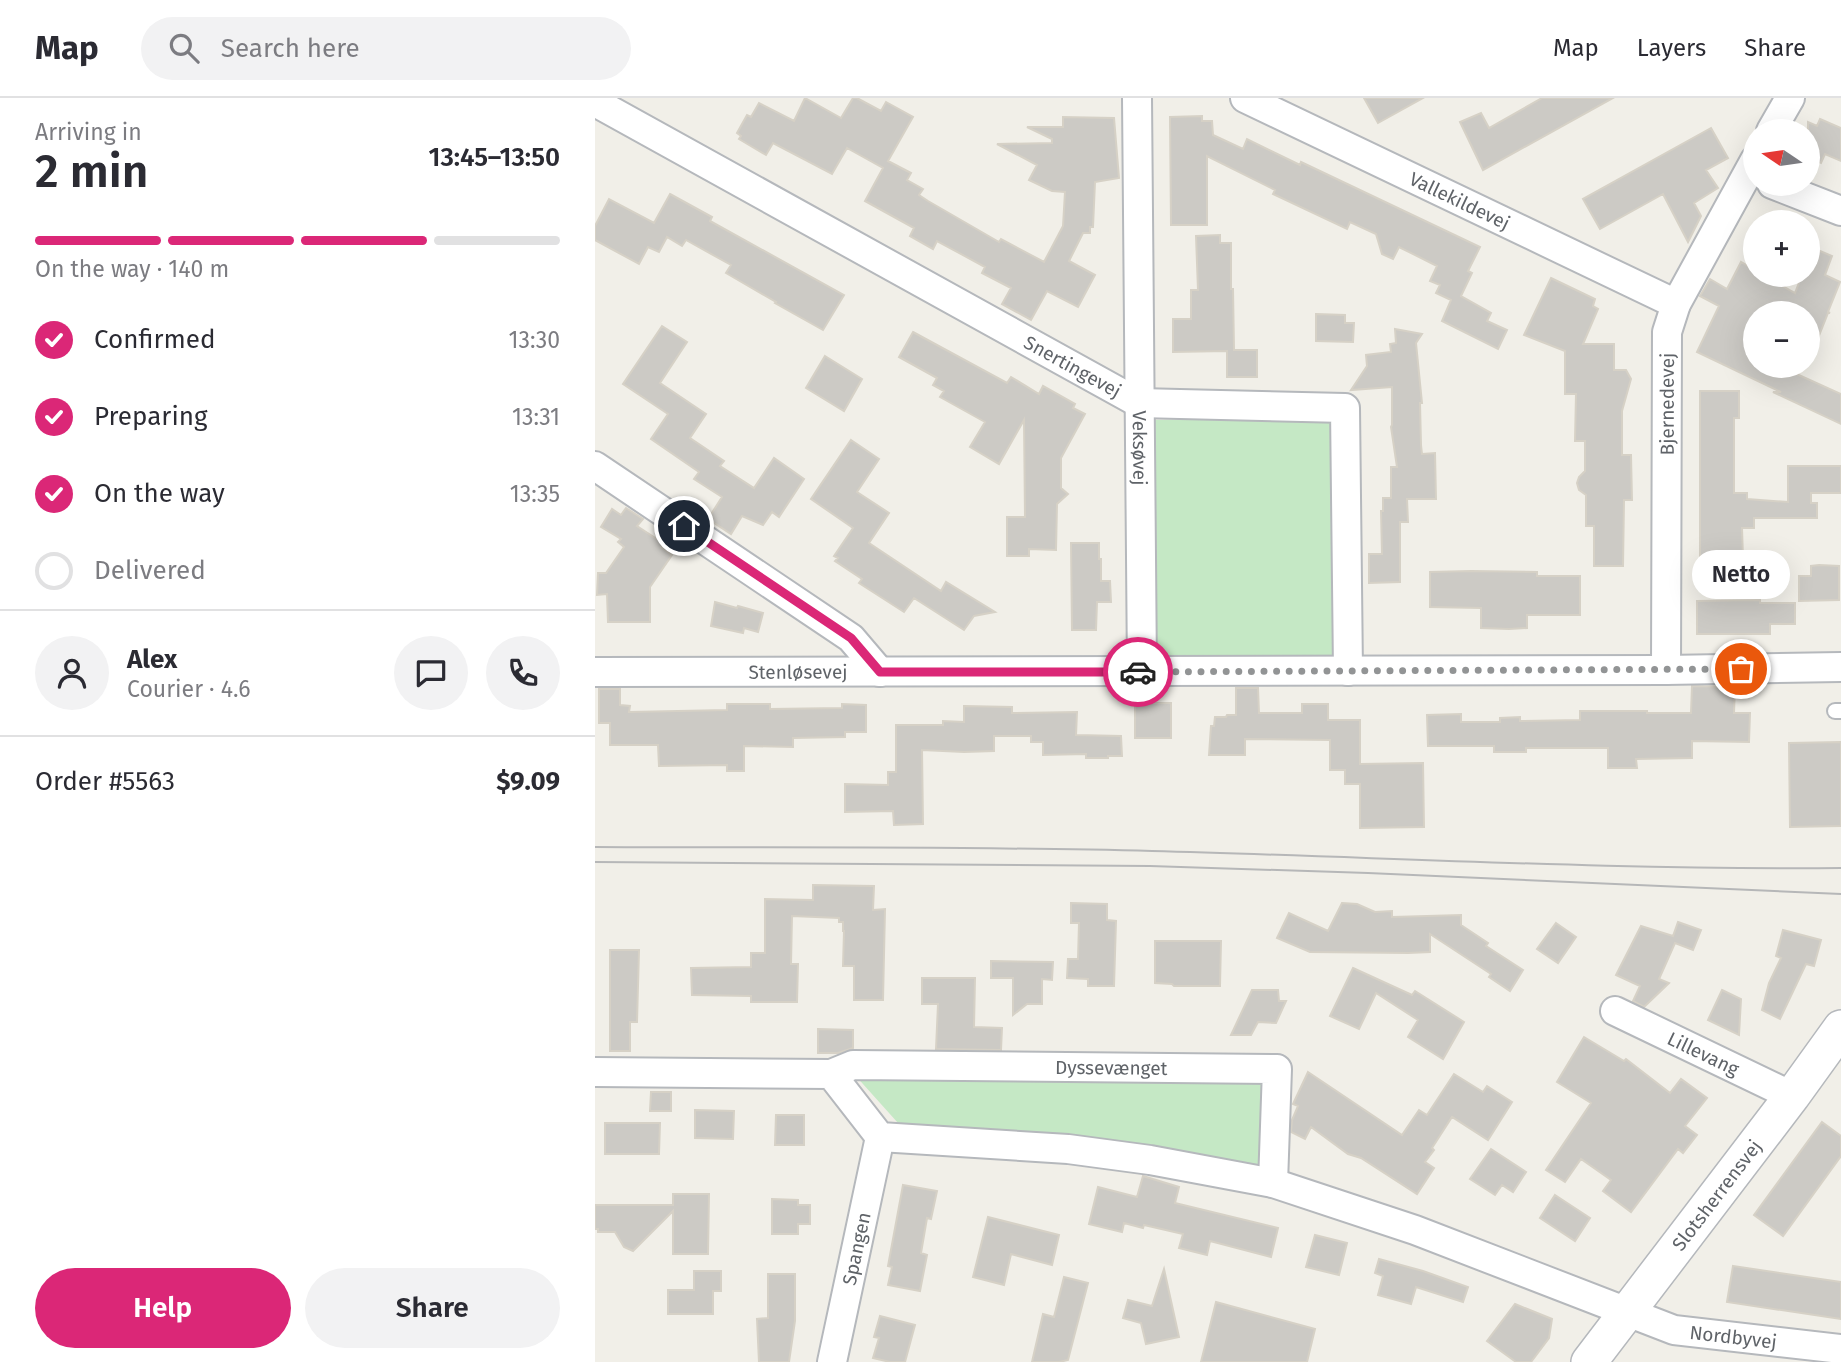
<!DOCTYPE html>
<meta charset="utf-8">
<style>
:root{--surface:#fff;--page:#f2f2f3;--text:#2b2b33;--muted:#7c7c81;--line:#e1e1e2;--accent:#db2777}
body{margin:0;font-family:"Fira Sans",sans-serif;background:var(--page);color:var(--text);height:100vh;display:flex;flex-direction:column;font-size:26px;white-space:nowrap}
*{box-sizing:border-box;margin:0}
p{font-size:23px;color:var(--muted)}
.icon{flex:none;width:38px;height:38px;fill:none;stroke:currentColor;stroke-width:2;stroke-linecap:round;stroke-linejoin:round}
.map{position:relative;flex:1;overflow:hidden}
.sheet{display:flex;flex-direction:column;background:var(--surface);width:595px}
.sheet>*{flex:none}
.needle{width:46px;rotate:283deg}
.controls{position:absolute;left:1148px;top:21px;display:grid;gap:14px}
.controls a{display:grid;place-items:center;width:77px;height:77px;border-radius:50%;background:var(--surface);box-shadow:0 7px 28px #0002;font-size:35px}
.pin{position:absolute;display:grid;place-items:center;width:60px;height:60px;color:#fff;margin:-30px;border:4px solid #fff;border-radius:50%;box-shadow:0 2px 7px #0007}
.courier{position:absolute;display:grid;place-items:center;width:70px;height:70px;margin:-35px;border:5px solid #db2777;border-radius:50%;background:#fff;color:#222;box-shadow:0 2px 9px #0007}
.bubble{position:absolute;height:49px;border-radius:24px;background:var(--surface);box-shadow:0 7px 28px #0002;font-size:23px;font-weight:600;line-height:49px;text-align:center}
.overview em{font-style:normal;font-weight:600}
.overview div{display:flex;flex-direction:column-reverse}
.overview{display:flex;align-items:center;justify-content:space-between;height:119px;padding:0 35px}
h1{font-size:46px;font-weight:600;line-height:52px}
.bar{display:grid;grid-template-columns:repeat(4,1fr);gap:10px 7px;align-content:center;height:84px;padding:0 35px}
.bar i{height:9px;border-radius:5px;background:var(--line)}
.bar .active{background:var(--accent)}
.bar p{grid-column:span 4}
.line{display:flex;align-items:center;gap:18px;padding:0 35px;border-top:2px solid var(--line)}
.line div{flex:1}
.round{display:grid;place-items:center;flex:none;width:74px;height:74px;border-radius:37px;background:var(--page)}
ol{padding:0 35px;list-style:none}
li{display:flex;align-items:center;gap:21px;height:77px}
li p{margin-inline-start:auto}
li .icon{padding:7px;border-radius:50%;background:var(--accent);color:#fff;stroke-width:4}
li:last-child{color:var(--muted)}
li i{width:38px;height:38px;border:4px solid var(--line);border-radius:50%}
.action{display:flex;gap:14px;margin-top:auto;padding:14px 35px}
.action a{flex:1;height:80px;border-radius:42px;background:var(--accent);color:#fff;font-size:28px;font-weight:600;line-height:80px;text-align:center}
.action a+a{background:var(--page);color:var(--text)}
header{display:flex;align-items:center;gap:42px;box-sizing:border-box;height:98px;padding:0 35px;background:var(--surface);border-bottom:2px solid var(--line)}
header strong{font-size:33px}
nav{display:flex;gap:38px;margin-inline-start:auto;font-size:24px}
.search{width:490px;height:63px;background:var(--page);display:flex;align-items:center;gap:18px;box-sizing:border-box;padding:0 24px;border-radius:38px;color:var(--muted);font-size:26px}
main{display:flex;flex:1;min-height:0}
.map>svg:first-child{display:block}
.green{fill:#c5e8c5}
.building{fill:#cccac5;stroke:#d6d1c6;stroke-width:2}
.lines{fill:none;stroke-linecap:round;stroke-linejoin:round}
.service-casing{stroke:#b5b8bc;stroke-width:18}
.minor-casing{stroke:#b5b8bc;stroke-width:32}
.tertiary-casing{stroke:#b5b8bc;stroke-width:38}
.service{stroke:#fff;stroke-width:14}
.minor{stroke:#fff;stroke-width:28}
.tertiary{stroke:#fff;stroke-width:35}
.tram{stroke:#b6b7b8;stroke-width:2}
.done{stroke:#929495;stroke-width:7;stroke-dasharray:0 12.6}
.route{stroke:#db2777;stroke-width:9}
.labels{text-anchor:middle;dominant-baseline:central;stroke-width:5;stroke-linejoin:round;paint-order:stroke}
.street-label{font-size:19px;fill:#5f6368;stroke:#fff}
</style>
<header>
<strong>Map</strong>
<div class="search"><svg class="icon" aria-label="search" viewBox="0 0 24 24"><circle cx="10" cy="10" r="6"/><path d="M15 15l6 6"/></svg>Search here</div>
<nav><a>Map</a><a>Layers</a><a>Share</a></nav>
</header>
<main>
<section class="sheet">
<div class="overview"><div><h1>2 min</h1><p>Arriving in</p></div><em>13:45–13:50</em></div>
<div class="bar"><i class="active"></i><i class="active"></i><i class="active"></i><i></i><p>On the way · 140 m</p></div>
<ol>
<li><svg class="icon" aria-label="check" viewBox="0 0 24 24"><path d="M5 12l5 5 9-10"/></svg>Confirmed<p>13:30</p></li>
<li><svg class="icon" aria-label="check" viewBox="0 0 24 24"><path d="M5 12l5 5 9-10"/></svg>Preparing<p>13:31</p></li>
<li><svg class="icon" aria-label="check" viewBox="0 0 24 24"><path d="M5 12l5 5 9-10"/></svg>On the way<p>13:35</p></li>
<li><i></i>Delivered</li>
</ol>
<div class="line" style="height:126px"><a class="round"><svg class="icon" aria-label="person" viewBox="0 0 24 24"><circle cx="12" cy="8" r="4"/><path d="M4 21q1-7 8-7t8 7"/></svg></a><div><b>Alex</b><p>Courier · 4.6</p></div><a class="round"><svg class="icon" aria-label="chat" viewBox="0 0 24 24"><path d="M4 5h16v11H9l-5 4z"/></svg></a><a class="round"><svg class="icon" aria-label="phone" viewBox="0 0 24 24"><path d="M5 4h4l2 5-3 2q2 4 5 5l2-3 5 2v4C11 20 4 13 5 4z"/></svg></a></div>
<div class="line" style="height:91px"><div>Order #5563</div><b>$9.09</b></div>
<div class="action"><a>Help</a><a>Share</a></div>
</section>
<div class="map">
<svg width="1246" height="1264" viewBox="0 0 1246 1264">
<rect width="100%" height="100%" fill="#f1efe8"/>
<path class="green" d="M741,319l1,239 -181,-1 -2,-235z
M259,976l413,8 -7,85 -143,-26 -219,-18z"/>
<path class="building" d="M210,0l36,20 12,-20h4l24,13 5,-9 27,15 -25,44 23,12 -4,7 16,9 -4,6 9,6 71,41 2,-3 43,23 19,-36 2,-34 -13,-1 -23,-11 8,-15 -40,-21 55,-1v-4l-25,-12h36v-10l51,1 5,60 -24,4 -2,45h-3v6h-7l-14,28 26,14 -17,32 -31,-16 -16,29 -29,-16 9,-16 -29,-15 3,-6 -48,-26 -4,8 -23,-13 4,-8 -49,-27 18,-33 -36,-20 -15,26 -59,-31 -7,12 -27,-16 2,-3 -4,-3 10,-18 4,2 8,-14 35,18z
M769,0h59l-45,25z
M947,0h71l-130,72 -23,-48 21,-9 8,15z
M607,18v5h10l1,14 30,14 4,-10 53,26 1,-3 179,85 -12,24 4,2 -11,23 30,17 -4,8 20,9 -9,19 -56,-28 9,-21 -15,-7 4,-8 -10,-4 7,-15 -38,-19 -6,12 -11,-5 -6,-20 -26,-12 -3,7 -74,-35 2,-4 -68,-34v69h-36l-1,-108z
M1225,21l21,9v33l-16,-7 -4,9 -13,-6v-35l9,4z
M1116,30l17,30 -22,12 12,18 -24,15 7,13 -13,26 -25,-48 -63,35 -17,-30z
M75,96l42,23 -2,4 134,74 -21,35 -48,-27 1,-1 -50,-29 5,-8 -45,-25 -4,6 -15,-9 -8,15 -11,-5 -9,17 -44,-24v-14l14,-27 45,24z
M625,137v8h11v46h2l1,61h23v27h-30v-26l-54,1v-33h18v-29h7l-2,-54z
M1218,150l19,8 -7,19 15,7 -12,30 2,1h-2l-19,48 -1,-48h-53v53h38l-3,5 51,23v30l-68,-32h8l-84,-40 22,-46 -19,-10 10,-17 17,10 14,-27 14,8v5h8l32,18 7,-18h6v-14z
M956,180l44,21 -2,7 5,3 -15,35h31v26h12l5,9 -9,32v44h9l1,45h-8l-1,66h-29v-40h-8v-31l-7,-5 -2,-7 2,-6 6,-6v-30h-10l1,-47h-11v-43l-41,-16z
M721,216l29,1v8h9l-1,19 -37,-1z
M67,228l25,16 -27,41 46,31 -16,24 34,23 -4,5 34,22 20,-30 30,21 -25,38 -7,-5 -9,13 -21,-9 -11,18 -23,-15 14,-22 -28,-18 5,-7 -48,-33 17,-25 -45,-30z
M800,231l27,5 -6,9 6,60h-2l1,42 1,9 13,-1 1,46h-29l1,23h-8v60l-31,1v-29h13l-1,-43h2v-13h8v-31h6l-6,-40 1,-2v-38l-41,3 16,-24 -1,-11 25,-3 -1,-8 6,-1z
M318,234l94,51 4,-6 28,17 4,-8 32,18 -2,4 12,6 -24,44v30l7,6 -11,10 -1,46 -27,-1v7h-22v-39h18l-1,-97 -25,44 -29,-17 15,-25 -45,-25 4,-6 -11,-6 4,-7 -38,-21z
M230,258l37,23 -18,32 -38,-23z
M1105,293h39v27h-5v75h13v6l41,3v-36h53v27h-30v10h6v15h-63v10h-12l1,30h-25v4h-18z
M256,342l28,19 -22,33 32,21 -20,30 72,48 5,-9 49,30 -21,4 -10,14 -50,-32 -10,14 -45,-29 3,-4 -27,-18 3,-3 -4,-2 19,-28 -42,-29z
M31,410l17,11 -6,7 26,17 -2,4 11,8 -22,32v35h-42l-1,-28 -10,1 1,-22h8l18,-26 -6,-5 3,-3 -20,-12 11,-18 9,6z
M476,445h28v16h2v22h9l1,21h-14l-1,28h-24z
M1224,467l20,1v34l-40,1v-25h12v-10z
M876,473l66,1v4h43v39h-53v13l-18,1 -28,-1v-20l-51,-1v-35z
M1165,502v3h35v21h-25v10h-73v-33z
M120,504l22,6 1,-2 25,7 -5,19 -14,-4 -1,5 -32,-7z
M1097,588l43,1 -1,26h16l-1,29 -57,-1v17l-56,1 1,9h-29v-20h-82v4h-32v-6h-66l-1,-31 34,-1v8h39v-4l20,-1v4l60,-1v-9h67v2h44z
M641,590h22l1,25h43v-9h26v16h32v44l63,-1 1,64 -64,1v-44h-15v-14h-15v-30l-85,-1v16h-36l2,-29h3l1,-9h11l1,-2h9z
M4,591h21v16l10,1 -1,6 98,-2v-6h43v5l72,-1v-4l24,1v27h-21v5l-52,1v9l-49,-1v25h-17v-6l-68,1 -1,-21h-48v-22h-11z
M540,605h36v35h-36z
M369,608l48,1v6l65,-1 -1,23 45,1 1,20h-14v2h-22v-4l-43,1v-13h-12v-6h-37v15l-30,1 -42,-2 1,74 -29,1 -1,-14 -48,1v-28l43,1v-13h8v-47h47v-4l21,1z
M1246,644v84l-51,1 -1,-84z
M218,787l61,1 -1,24 12,-1 -2,91h-29v-34h-11l1,-35h-1v-9h-4v-4l-47,-2 -1,48h7l-1,38h-46v-6l-59,-1 -1,-27 60,-1v-14h14v-54l48,1z
M476,805l36,1v16l9,1 -2,65h-26v-7l-21,-1 1,-19h10l1,-36h-8z
M747,805l15,1 18,8 17,-1v6l69,-2v10l27,18 -2,3 37,24 -13,21 -21,-14 2,-3 -61,-40v18l-22,1 -98,-1 -33,-14 12,-25 39,18z
M1083,824l23,8 -8,20 -18,-7 -16,36 10,4 -25,24 -11,-6 7,-15 -24,-11 25,-49 32,10z
M961,825l20,14 -18,26 -21,-14z
M1188,832l38,10 -7,26 -8,-2 -26,55 -18,-9 7,-27 12,-25 -5,-2z
M560,843h66l-1,45h-46l-2,-2 -17,-1z
M15,852h29l-2,72h-7v29h-20z
M396,863l62,1 -1,18 -10,-1v25h-15l-14,11v-37h-22z
M758,870l59,27 3,-4 49,31 -21,37 -35,-22 10,-17 -42,-27 -17,36 -29,-13z
M327,880h53l-1,49 28,1 -1,22 -65,-1 2,-45h-16z
M657,892h26l1,11h7l-10,22 -18,-1 -7,13h-20z
M1127,892l19,9 -2,36 -31,-15z
M223,931l35,1v18l-15,5h-20z
M989,939l40,24 2,-2 44,34 11,-14 26,19 -22,28 12,9 -14,18 -5,-4 -47,63 -28,-21 8,-11 -30,-21 -16,23 -19,-12 45,-67 -34,-21z
M713,974l94,63 17,-25 8,5 27,-41 29,18 4,-6 25,16 -24,38 -36,-23 -20,31 2,2 -9,12 9,6 -17,26 -56,-36 -13,-4 -37,-27 -6,12 -14,-7 1,-12 6,-14 -5,-2z
M56,994h20v19h-21z
M100,1012l39,1 -1,28 -38,-1z
M181,1017h28v30h-29z
M1227,1024l19,14v20l-58,80 -29,-21z
M10,1025h55l-1,31h-54z
M896,1051l35,23 -13,20 -11,-7 -7,10 -25,-16z
M548,1078l36,11 -4,16 103,25 -7,29 -61,-16 -3,14 -28,-7 4,-14 -39,-9 -1,3 -19,-5 -2,9 -33,-8 9,-37 39,10z
M308,1087l34,6 -6,28 -4,-1 -6,35 6,2 -7,36 -32,-6 4,-18 -4,-1z
M78,1096h36l-1,60h-35v-43l-40,40 -9,-4 -9,-15h-17v-3h-3v-24h78z
M960,1097l35,23 -15,23 -35,-23z
M177,1101l26,1v5h12v19h-12v10h-26z
M393,1119l71,18 -7,30 -41,-11 -7,31 -31,-8z
M720,1137l32,8 -8,32 -33,-8z
M784,1161l44,12 45,16 -5,15 -47,-15 -5,17 -33,-9 5,-19 -8,-3z
M1138,1168l108,16v37l-114,-17z
M569,1171l15,68 -33,7 -5,-21 -18,-5 5,-18 24,6z
M99,1173h27v20h-8v23h-45v-24h26z
M173,1176h27v47l-6,41h-30l-2,-43 11,-1z
M469,1179l24,6 -20,77 -9,2h-27l11,-48 11,3z
M621,1204l99,27 -8,33h-106z
M920,1206l37,15 -3,19 -18,24h-15l-29,-21z
M285,1218l35,9 -10,37h-15l-17,-4 6,-20 -5,-1z"/>
<g class="lines">
<g class="service-casing">
<path id="service" d="M1240,613h6"/>
</g>
<g class="minor-casing">
<g id="minor">
<path id="s1" d="M542,0l5,574"/>
<path id="s2" d="M650,0l431,206"/>
<path id="s3" d="M0,4l544,301 206,5 3,263"/>
<path d="M1176,33l19,-33"/>
<path d="M1177,86l69,27"/>
<path d="M0,368l256,172 29,34"/>
<path id="s4" d="M1071,572l1,-338 9,-28 79,-144"/>
<path id="s5" d="M0,574l1071,-2 175,-3"/>
<path id="s6" d="M1020,913l177,85"/>
<path id="s7" d="M0,974l236,2 49,63 188,12 82,11 123,23 142,47 259,100 167,19"/>
<path id="s8" d="M236,976l22,-9 424,4 -4,114"/>
<path id="s9" d="M237,1264l48,-225"/>
</g>
</g>
<g class="tertiary-casing">
<g id="tertiary">
<path id="s10" d="M994,1264l203,-266 49,-68"/>
</g>
</g>
<use href="#service" class="service"/>
<use href="#minor" class="minor"/>
<use href="#tertiary" class="tertiary"/>
<path class="tram" d="M0,749c186,1 372,-1 557,4 230,6 459,19 689,17
M0,764l555,4 218,7 473,21"/>
</g>
<g class="lines">
<path class="done" d="M543,574l603,-3"/>
<path class="route" d="M89,428l167,112 29,34h258"/>
</g>
<g class="labels">
<g class="street-label">
<text stroke="none"><textPath href="#s2" startOffset="238">Vallekildevej</textPath></text>
<text stroke="none"><textPath href="#s3" startOffset="546">Snertingevej</textPath></text>
<text stroke="none"><textPath href="#s4" startOffset="266">Bjernedevej</textPath></text>
<text stroke="none"><textPath href="#s1" startOffset="350">Veksøvej</textPath></text>
<text stroke="none"><textPath href="#s5" startOffset="203">Stenløsevej</textPath></text>
<text stroke="none"><textPath href="#s6" startOffset="98">Lillevang</textPath></text>
<text stroke="none"><textPath href="#s8" startOffset="282">Dyssevænget</textPath></text>
<text stroke="none"><textPath href="#s10" startOffset="210">Slotsherrensvej</textPath></text>
<text stroke="none"><textPath href="#s9" startOffset="116">Spangen</textPath></text>
<text stroke="none"><textPath href="#s7" startOffset="1199">Nordbyvej</textPath></text>
</g>
</g>
</svg>
<div class="controls">
<a><svg class="needle" viewBox="-14 -14 28 28"><path d="M0-13l5 13h-10z" fill="#e53935"/><path d="M0 13l5-13h-10z" fill="#7c7c81"/></svg></a>
<a>+</a>
<a>−</a>
</div>
<div class="pin" style="left:1146px;top:571px;background:#ea580c"><svg class="icon" aria-label="bag" viewBox="0 0 24 24"><path d="M5 8h14l-1 12H6zM9 8a3 3 0 0 1 6 0"/></svg></div>
<div class="pin" style="left:89px;top:428px;background:#1f2937"><svg class="icon" aria-label="home" viewBox="0 0 24 24"><path d="M3 11l9-7 9 7M6 9v11h12V9"/></svg></div>
<div class="courier" style="left:543px;top:574px"><svg class="icon" aria-label="car" viewBox="0 0 24 24"><path d="M5 17H2v-5l4-1 3-4h7l3 4 3 1v5h-3M9 17h6M6 11h13"/><circle cx="7" cy="17" r="2"/><circle cx="17" cy="17" r="2"/></svg></div>
<div class="bubble" style="left:1097px;top:452px;width:98px">Netto</div>
</div>
</main>
